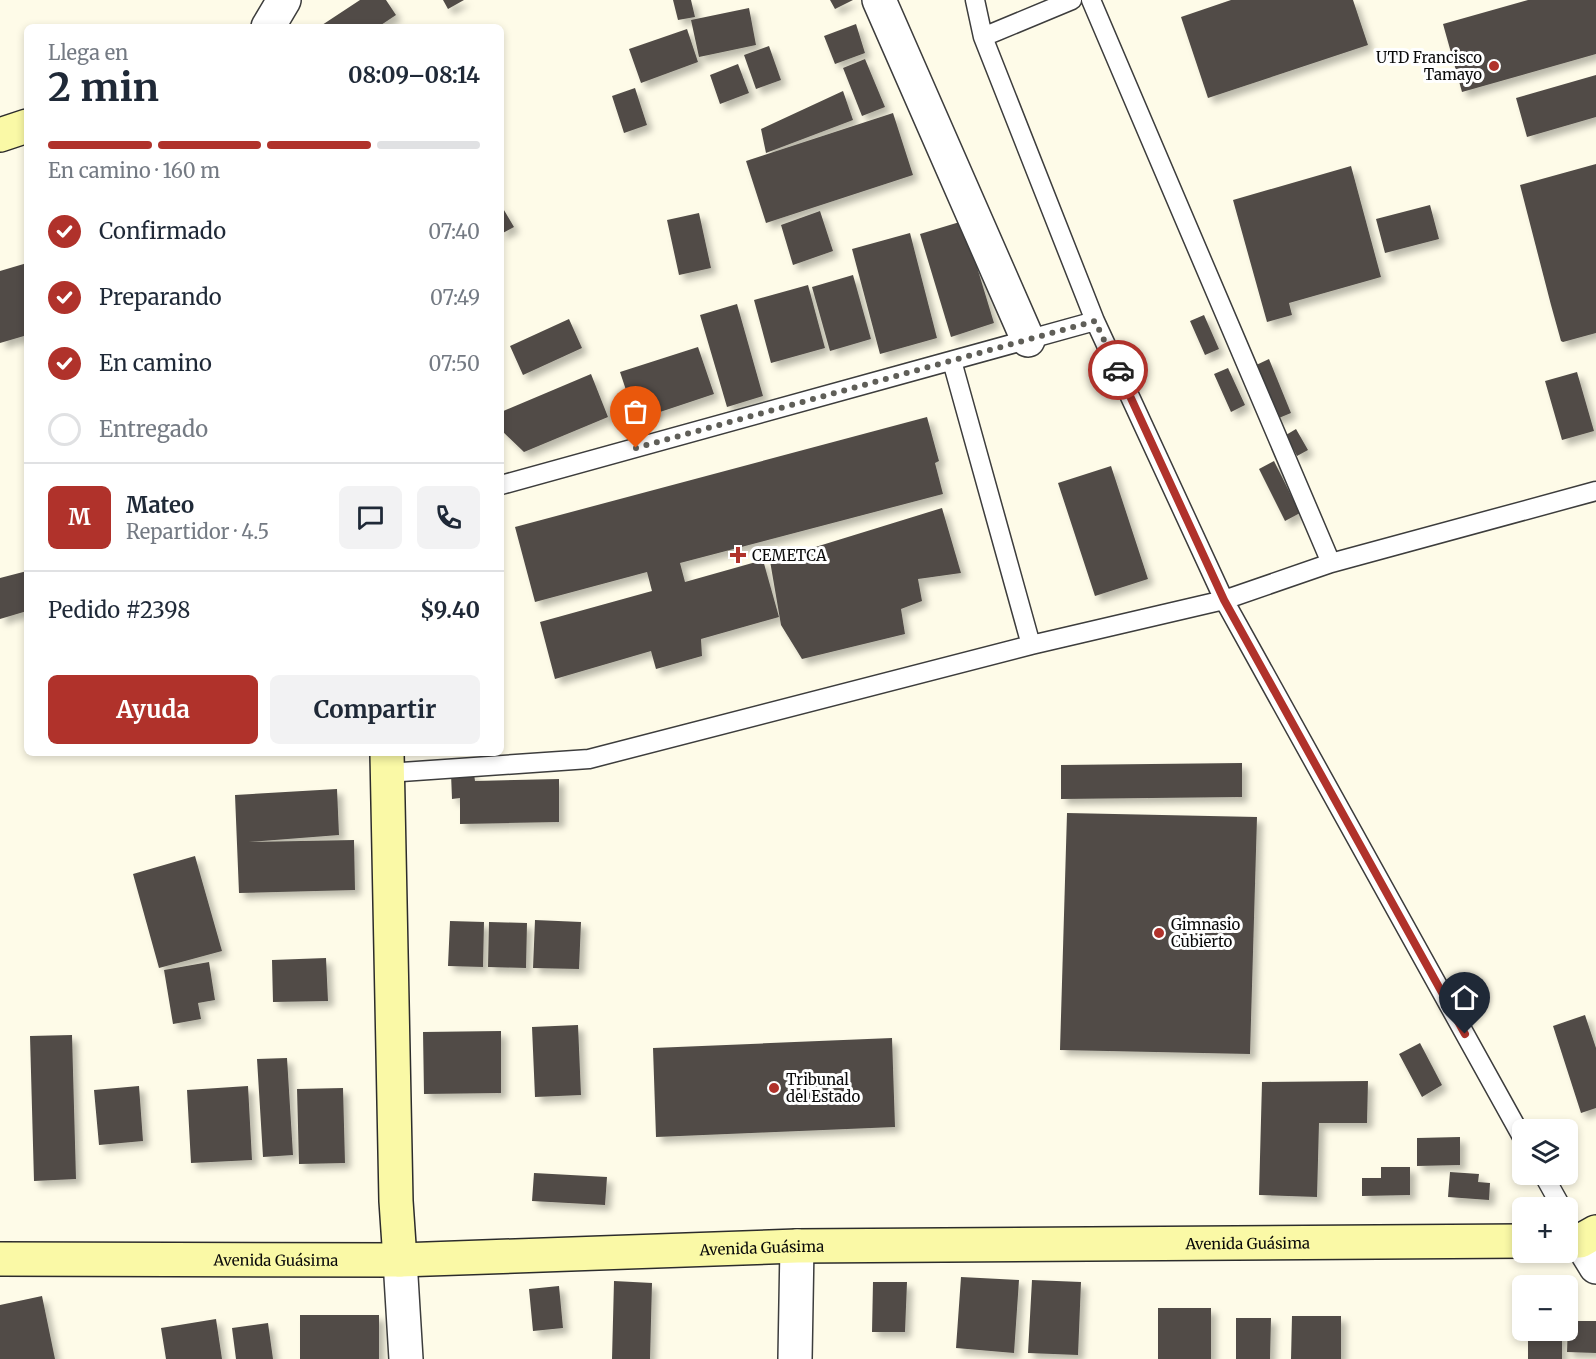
<!DOCTYPE html>
<html lang="es">
<meta charset="utf-8">
<style>
:root{--surface:#fff;--page:#f2f2f3;--text:#1f2937;--muted:#747a83;--line:#e0e1e3;--accent:#b0322b}
body{margin:0;font-family:Merriweather,serif;background:var(--page);color:var(--text);height:100vh;display:flex;flex-direction:column;font-size:22px;white-space:nowrap}
*{box-sizing:border-box;margin:0}
p{font-size:20px;color:var(--muted)}
.icon{flex:none;width:33px;height:33px;fill:none;stroke:currentColor;stroke-width:2;stroke-linecap:round;stroke-linejoin:round}
.map{position:relative;flex:1;overflow:hidden}
.side{position:absolute;left:24px;top:24px;width:480px;height:732px;display:flex;flex-direction:column;background:var(--surface);border-radius:9px;box-shadow:0 3px 9px #0003}
.side>*{flex:none}
.fabs{position:absolute;left:1512px;top:1119px;display:grid;gap:12px}
.fabs a{display:grid;place-items:center;width:66px;height:66px;border-radius:9px;background:var(--surface);box-shadow:0 3px 9px #0003;font-size:30px}
.pin{position:absolute;display:grid;place-items:center;width:51px;height:51px;color:#fff;margin:-62px -26px;border-radius:50% 50% 50% 0;rotate:-45deg;box-shadow:0 0 6px #0007}
.pin .icon{rotate:45deg}
.courier{position:absolute;display:grid;place-items:center;width:60px;height:60px;margin:-30px;border:4px solid #b0322b;border-radius:50%;background:#fff;color:#222;box-shadow:0 2px 8px #0007}
.overview em{font-style:normal;font-weight:700}
.overview div{display:flex;flex-direction:column-reverse}
.overview{display:flex;align-items:center;justify-content:space-between;height:102px;padding:0 24px}
h1{font-size:39px;font-weight:700;line-height:45px}
.bar{display:grid;grid-template-columns:repeat(4,1fr);gap:9px 6px;align-content:center;height:72px;padding:0 24px}
.bar i{height:8px;border-radius:4px;background:var(--line)}
.bar .current{background:var(--accent)}
.bar p{grid-column:span 4}
.line{display:flex;align-items:center;gap:15px;padding:0 24px;border-top:2px solid var(--line)}
.line div{flex:1}
.round{display:grid;place-items:center;flex:none;width:63px;height:63px;border-radius:9px;background:var(--page)}
ol{padding:0 24px;list-style:none}
li{display:flex;align-items:center;gap:18px;height:66px}
li p{margin-inline-start:auto}
li .icon{padding:6px;border-radius:50%;background:var(--accent);color:#fff;stroke-width:4}
li:last-child{color:var(--muted)}
li i{width:33px;height:33px;border:3px solid var(--line);border-radius:50%}
.cta{display:flex;gap:12px;margin-top:auto;padding:12px 24px}
.cta a{flex:1;height:69px;border-radius:9px;background:var(--accent);color:#fff;font-size:24px;font-weight:700;line-height:69px;text-align:center}
.cta a+a{background:var(--page);color:var(--text)}
.map>svg:first-child{display:block}
.building{fill:#514c47;filter:url(#shadow)}
.lines{fill:none;stroke-linecap:round;stroke-linejoin:round}
.lane-casing{stroke:#3d3d3d;stroke-width:21}
.street-casing{stroke:#3d3d3d;stroke-width:36}
.secondary-casing{stroke:#2c2c2c;stroke-width:36}
.lane{stroke:#fff;stroke-width:18}
.street{stroke:#fff;stroke-width:33}
.secondary{stroke:#faf9a6;stroke-width:33}
.done{stroke:#5f5e58;stroke-width:6;stroke-dasharray:0 10.8}
.route{stroke:#b0322b;stroke-width:8}
.poi-dot{fill:#b0322b;stroke:#fff;stroke-width:2}
.labels{text-anchor:middle;dominant-baseline:central;stroke-width:6;stroke-linejoin:round;paint-order:stroke}
.poi-label{font-size:15px;fill:#0a0a0a;stroke:#fff;text-anchor:start}
.street-label{font-size:15px;fill:#0a0a0a;stroke:#fff}
</style>
<div class="map">
<svg width="1596" height="1359" viewBox="0 0 1596 1359">
<defs>
<filter id="shadow"><feDropShadow dx="5.5" dy="5.5" stdDeviation="3" flood-color="#0004"/></filter>
</defs>
<rect width="100%" height="100%" fill="#fefbe8"/>
<path class="building" d="M360,0h26l10,15 -18,12h-59z
M443,0h21l-16,9z
M673,0h18l4,17 -17,3z
M830,0h23l-18,9z
M1231,0h122l15,45 -160,53 -27,-81z
M1528,0h68v54l-134,38 -19,-68z
M749,8l7,37 -57,12 -8,-37z
M856,24l9,29 -30,11 -11,-28z
M687,29l11,33 -57,21 -12,-34z
M769,46l12,34 -25,9 -12,-34z
M865,59l20,48 -23,9 -19,-48z
M738,64l11,29 -29,11 -10,-29z
M1596,75v42l-69,20 -11,-39z
M635,88l12,37 -23,8 -12,-37z
M843,91l10,29 -87,33 -5,-24z
M893,113l20,62 -147,48 -20,-62z
M1596,164v169l-33,9 -2,-1 -10,-36 -31,-120z
M1351,166l30,111 -92,26 3,12 -25,7 -34,-122z
M501,205l13,22 -13,7z
M1430,205l9,34 -54,14 -9,-34z
M820,211l13,40 -40,14 -12,-40z
M699,213l12,55 -32,7 -12,-55z
M963,221l31,102 -43,14 -31,-103z
M910,233l27,105 -57,16 -28,-105z
M27,263v81l-3,-8 -24,7v-72z
M853,275l18,64 -41,12 -18,-64z
M808,285l17,63 -54,15 -17,-63z
M737,304l26,92 -36,11 -27,-92z
M1204,315l15,34 -14,6 -15,-34z
M569,319l13,29 -59,27 -13,-29z
M698,347l16,47 -78,26 -16,-48z
M1269,359l22,54 -17,7 -22,-53z
M1228,368l17,37 -14,7 -17,-38z
M1577,372l17,59 -32,9 -17,-59z
M591,374l17,43 -84,35 -23,-22v-18z
M927,417l12,44 -4,2 8,31 -263,69 5,19 78,-22 16,57 -78,22 1,17 -46,13 -5,-18 -96,28 -15,-57 112,-31 -5,-19 -112,30 -20,-75z
M1296,429l12,21 -11,6 -11,-21z
M1274,461l26,52 -15,8 -26,-52z
M1111,466l37,113 -53,17 -37,-113z
M942,508l19,65 -43,6 4,22 -21,8 4,25 -103,25 -21,-34 -11,-64z
M27,571v40l-27,8v-41z
M1242,763v34l-181,2v-34z
M451,774h23l1,7 84,-2v43l-99,2v-26l-8,1z
M337,789l2,46 -90,7 105,-2 1,50 -116,3 -4,-98z
M1067,813l190,4 -7,237 -190,-4z
M195,856l27,95 -63,17 -26,-94z
M535,920l46,2 -2,47 -46,-1z
M450,921l34,1 -1,45 -35,-1z
M489,922l38,1 -1,45 -38,-1z
M326,958l2,43 -55,1 -1,-42z
M209,962l6,38 -17,3 3,16 -28,5 -9,-54z
M1585,1015l11,33v60l-15,5 -28,-87z
M578,1025l3,70 -46,2 -3,-70z
M501,1031v62l-77,1 -1,-62z
M72,1035l4,144 -42,2 -4,-145z
M892,1038l3,89 -239,10 -3,-89z
M1420,1043l22,42 -20,12 -23,-43z
M287,1058l6,97 -30,2 -6,-98z
M1368,1081l-1,42h-48l-2,74 -58,-2 3,-113z
M139,1086l4,55 -44,4 -5,-55z
M248,1086l4,74 -61,3 -4,-73z
M343,1088l2,75 -46,1 -2,-75z
M1460,1137v28l-43,1v-28z
M1381,1167h29v28l-48,1v-18h19z
M1450,1172l29,2 -1,8 12,1 -1,17 -41,-3z
M534,1173l73,4 -2,28 -73,-4z
M961,1277l58,3 -5,73 -58,-5z
M1032,1280l49,2 -3,73 -50,-2z
M614,1281l38,2 -2,76h-38z
M873,1282h34l-2,50h-33z
M559,1286l4,42 -30,3 -4,-42z
M42,1296l13,63h-55v-54z
M1158,1308h53v51h-53z
M300,1315h79v44h-79z
M1292,1316h49v43h-50z
M1236,1318h35l-1,41h-34z
M216,1319l6,40h-56l-5,-31z
M1568,1321h28v32l-29,-1z
M268,1323l5,36h-37l-4,-31z
M1528,1330h34v29h-34z"/>
<g class="lines">
<g class="lane-casing">
<path id="lane" d="M975,0l8,37
M1072,0l-89,37 112,284 129,279 298,537
M1091,0l240,563
M952,361l79,284
M501,485l594,-164
M387,773l202,-14 442,-114 193,-45 107,-37 265,-72
M1543,1174l19,34"/>
</g>
<g class="street-casing">
<path id="street" d="M879,0l149,340
M268,27l16,-27
M1580,1241l16,26
M400,1260l6,99
M795,1359l2,-113"/>
</g>
<g class="secondary-casing">
<g id="secondary">
<path d="M0,135l27,-9"/>
<path d="M387,753l9,448 4,59"/>
<path d="M1568,1241h12l16,-9"/>
<path id="s1" d="M0,1259l400,1 397,-14 725,-5"/>
</g>
</g>
<use href="#lane" class="lane"/>
<use href="#street" class="street"/>
<use href="#secondary" class="secondary"/>
</g>
<g class="lines">
<path class="done" d="M636,448l459,-127 23,49"/>
<path class="route" d="M1118,370l106,230 241,434"/>
</g>
<g class="poi-dot">
<circle cx="1494" cy="66" r="6"/>
<path d="M735 546h6v6h6v6h-6v6h-6v-6h-6v-6h6z"/>
<circle cx="1159" cy="933" r="6"/>
<circle cx="774" cy="1088" r="6"/>
</g>
<g class="labels">
<g class="poi-label">
<text x="1482" y="57" text-anchor="end">UTD Francisco<tspan x="1482" dy="17">Tamayo</tspan></text>
<text x="752" y="555">CEMETCA</text>
<text x="1171" y="924">Gimnasio<tspan x="1171" dy="17">Cubierto</tspan></text>
<text x="786" y="1079">Tribunal<tspan x="786" dy="17">del Estado</tspan></text>
</g>
<g class="street-label">
<text stroke="none"><textPath href="#s1" startOffset="1248">Avenida Guásima</textPath></text>
<text stroke="none"><textPath href="#s1" startOffset="762">Avenida Guásima</textPath></text>
<text stroke="none"><textPath href="#s1" startOffset="276">Avenida Guásima</textPath></text>
</g>
</g>
</svg>
<div class="fabs">
<a><svg class="icon" aria-label="layers" viewBox="0 0 24 24"><path d="M12 4l9 5-9 5-9-5zM3 14l9 5 9-5"/></svg></a>
<a>+</a>
<a>−</a>
</div>
<div class="pin" style="left:636px;top:448px;background:#ea580c"><svg class="icon" aria-label="bag" viewBox="0 0 24 24"><path d="M5 8h14l-1 12H6zM9 8a3 3 0 0 1 6 0"/></svg></div>
<div class="pin" style="left:1465px;top:1034px;background:#1f2937"><svg class="icon" aria-label="home" viewBox="0 0 24 24"><path d="M3 11l9-7 9 7M6 9v11h12V9"/></svg></div>
<div class="courier" style="left:1118px;top:370px"><svg class="icon" aria-label="car" viewBox="0 0 24 24"><path d="M5 17H2v-5l4-1 3-4h7l3 4 3 1v5h-3M9 17h6M6 11h13"/><circle cx="7" cy="17" r="2"/><circle cx="17" cy="17" r="2"/></svg></div>
<section class="side">
<div class="overview"><div><h1>2 min</h1><p>Llega en</p></div><em>08:09–08:14</em></div>
<div class="bar"><i class="current"></i><i class="current"></i><i class="current"></i><i></i><p>En camino · 160 m</p></div>
<ol>
<li><svg class="icon" aria-label="check" viewBox="0 0 24 24"><path d="M5 12l5 5 9-10"/></svg>Confirmado<p>07:40</p></li>
<li><svg class="icon" aria-label="check" viewBox="0 0 24 24"><path d="M5 12l5 5 9-10"/></svg>Preparando<p>07:49</p></li>
<li><svg class="icon" aria-label="check" viewBox="0 0 24 24"><path d="M5 12l5 5 9-10"/></svg>En camino<p>07:50</p></li>
<li><i></i>Entregado</li>
</ol>
<div class="line" style="height:108px"><b class="round" style="background:var(--accent);color:#fff">M</b><div><b>Mateo</b><p>Repartidor · 4.5</p></div><a class="round"><svg class="icon" aria-label="chat" viewBox="0 0 24 24"><path d="M4 5h16v11H9l-5 4z"/></svg></a><a class="round"><svg class="icon" aria-label="phone" viewBox="0 0 24 24"><path d="M5 4h4l2 5-3 2q2 4 5 5l2-3 5 2v4C11 20 4 13 5 4z"/></svg></a></div>
<div class="line" style="height:78px"><div>Pedido #2398</div><b>$9.40</b></div>
<div class="cta"><a>Ayuda</a><a>Compartir</a></div>
</section>
</div>
